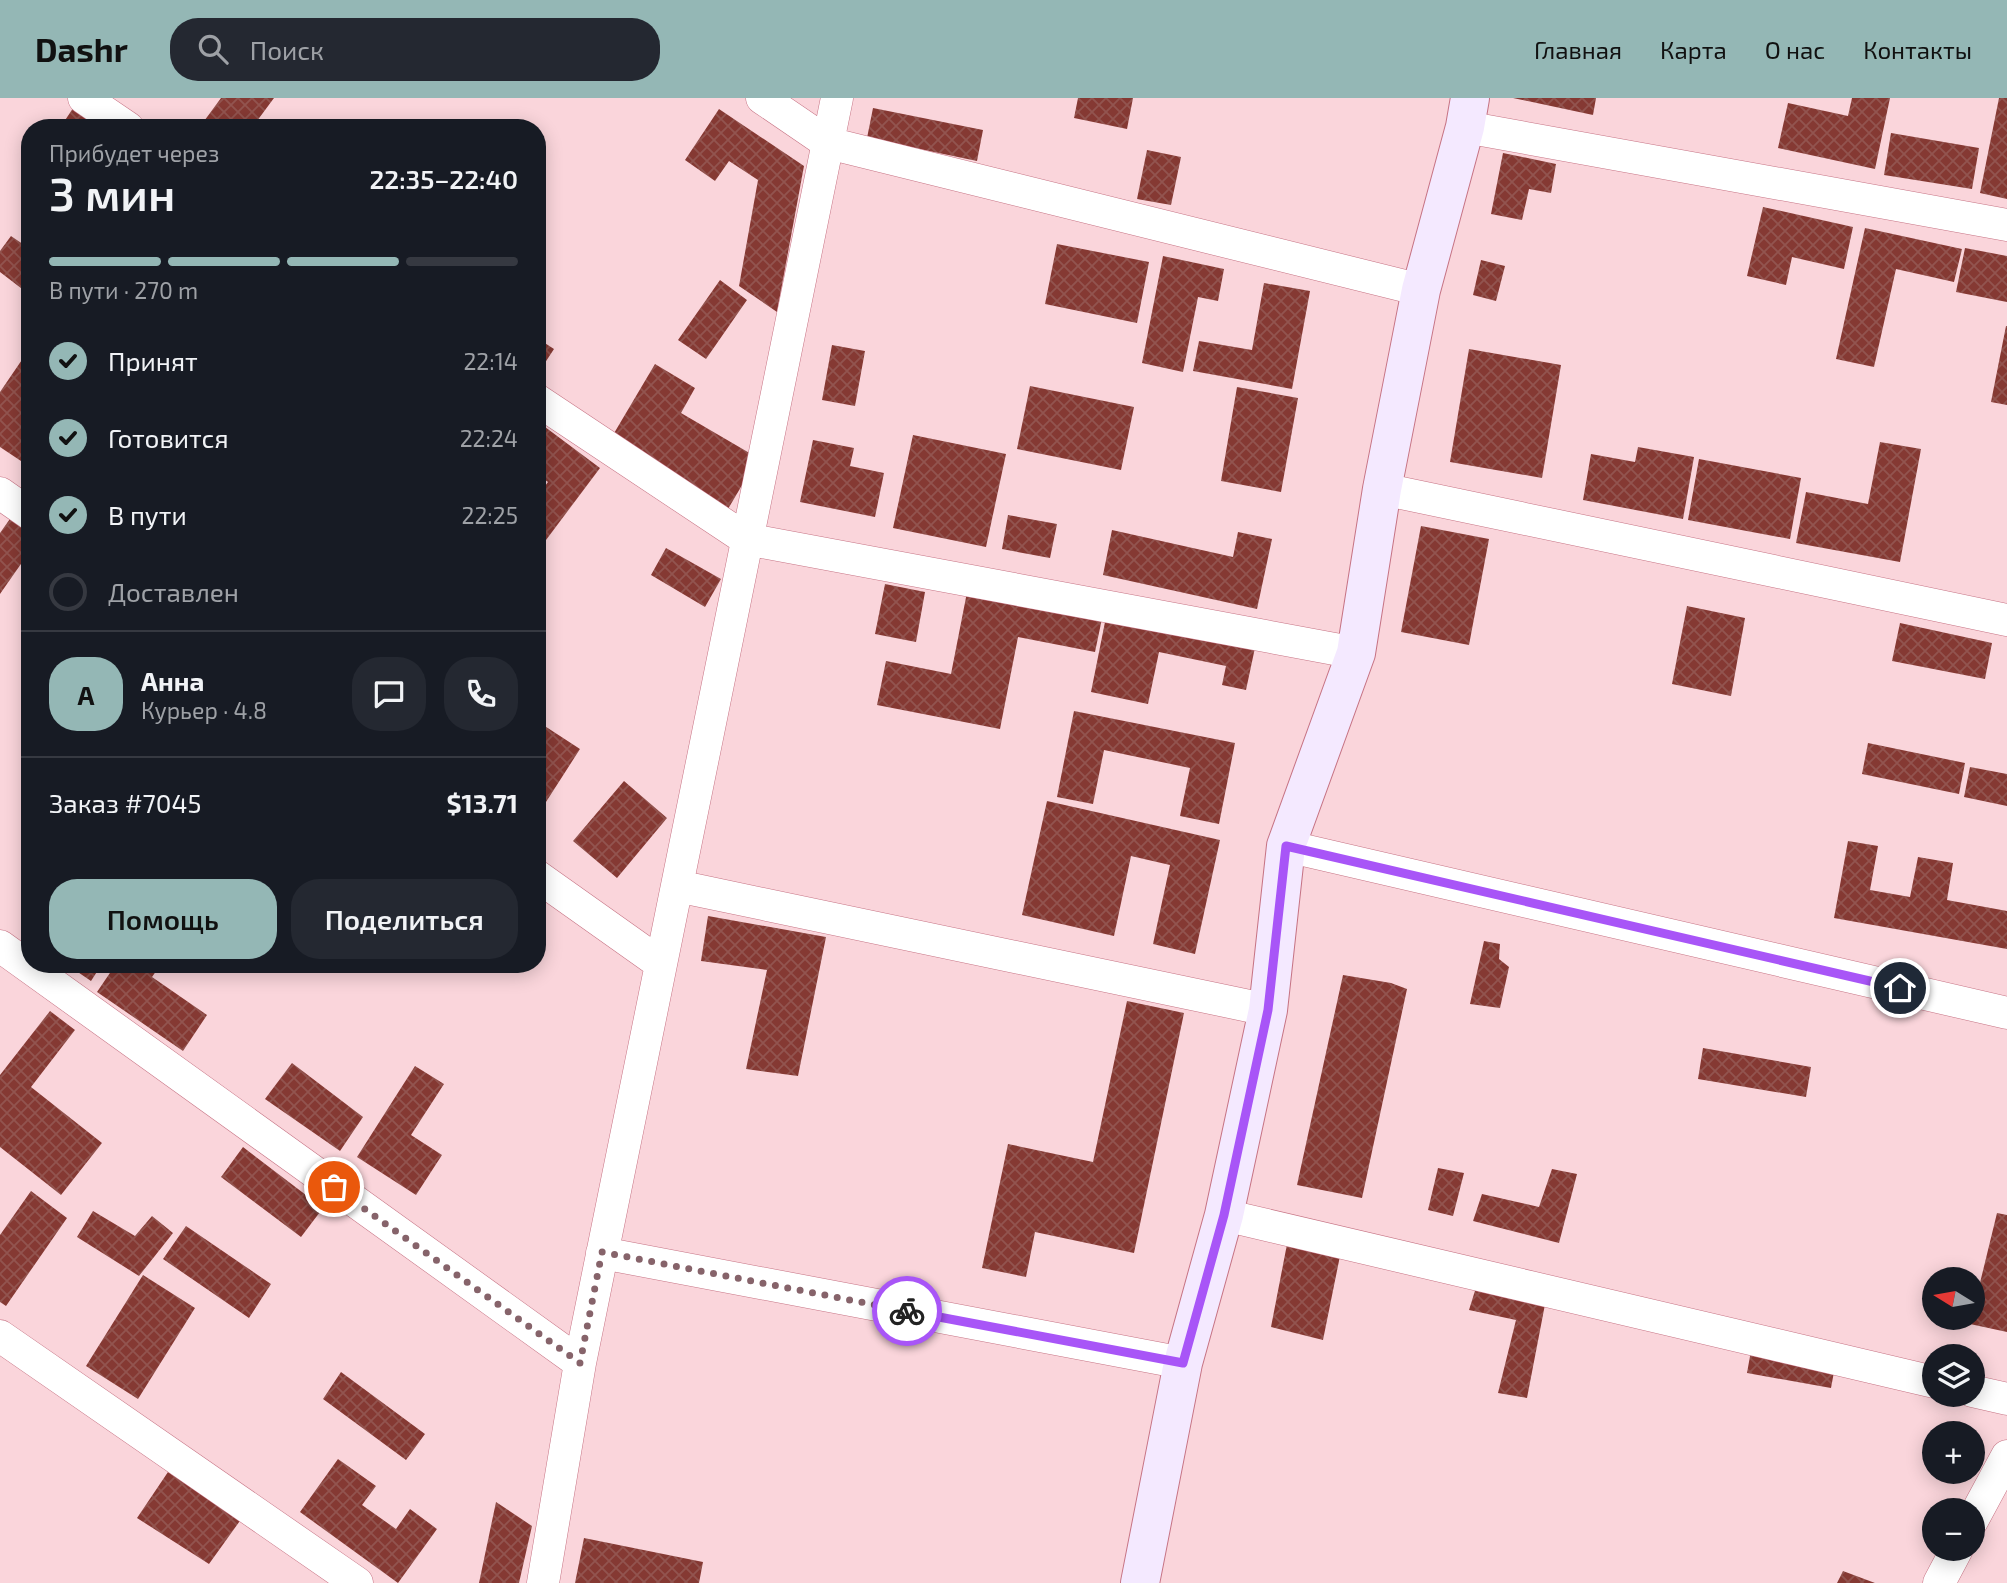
<!DOCTYPE html>
<html lang="ru">
<meta charset="utf-8">
<style>
:root{--surface:#171b24;--page:#242831;--text:#f1f3f6;--muted:#9ea1a6;--line:#363941;--accent:#94b7b5}
body{margin:0;font-family:"Exo 2",sans-serif;background:var(--page);color:var(--text);height:100vh;display:flex;flex-direction:column;font-size:26px;white-space:nowrap}
*{box-sizing:border-box;margin:0}
p{font-size:23px;color:var(--muted)}
.icon{flex:none;width:38px;height:38px;fill:none;stroke:currentColor;stroke-width:2;stroke-linecap:round;stroke-linejoin:round}
.map{position:relative;flex:1;overflow:hidden}
.sheet{position:absolute;left:21px;top:21px;width:525px;height:854px;display:flex;flex-direction:column;background:var(--surface);border-radius:28px;box-shadow:0 4px 18px #0003}
.sheet>*{flex:none}
.needle{width:46px;rotate:281deg}
.controls{position:absolute;left:1922px;top:1169px;display:grid;gap:14px}
.controls a{display:grid;place-items:center;width:63px;height:63px;border-radius:50%;background:var(--surface);box-shadow:0 4px 18px #0003;font-size:35px}
.pin{position:absolute;display:grid;place-items:center;width:60px;height:60px;color:#fff;margin:-30px;border:4px solid #fff;border-radius:50%;box-shadow:0 2px 7px #0007}
.courier{position:absolute;display:grid;place-items:center;width:70px;height:70px;margin:-35px;border:5px solid #a855f7;border-radius:50%;background:#fff;color:#222;box-shadow:0 2px 9px #0007}
.overview em{font-style:normal;font-weight:600}
.overview div{display:flex;flex-direction:column-reverse}
.overview{display:flex;align-items:center;justify-content:space-between;height:119px;padding:0 28px}
h1{font-size:46px;font-weight:600;line-height:52px}
.bar{display:grid;grid-template-columns:repeat(4,1fr);gap:10px 7px;align-content:center;height:84px;padding:0 28px}
.bar i{height:9px;border-radius:5px;background:var(--line)}
.bar .selected{background:var(--accent)}
.bar p{grid-column:span 4}
.line{display:flex;align-items:center;gap:18px;padding:0 28px;border-top:2px solid var(--line)}
.line div{flex:1}
.round{display:grid;place-items:center;flex:none;width:74px;height:74px;border-radius:28px;background:var(--page)}
ol{padding:0 28px;list-style:none}
li{display:flex;align-items:center;gap:21px;height:77px}
li p{margin-inline-start:auto}
li .icon{padding:7px;border-radius:50%;background:var(--accent);color:#111;stroke-width:4}
li:last-child{color:var(--muted)}
li i{width:38px;height:38px;border:4px solid var(--line);border-radius:50%}
.cta{display:flex;gap:14px;margin-top:auto;padding:14px 28px}
.cta a{flex:1;height:80px;border-radius:28px;background:var(--accent);color:#111;font-size:28px;font-weight:600;line-height:80px;text-align:center}
.cta a+a{background:var(--page);color:var(--text)}
header{display:flex;align-items:center;gap:42px;box-sizing:border-box;height:98px;padding:0 35px;background:var(--accent);color:#111}
header strong{font-size:33px}
nav{display:flex;gap:38px;margin-inline-start:auto;font-size:24px}
.search{width:490px;height:63px;background:var(--page);display:flex;align-items:center;gap:18px;box-sizing:border-box;padding:0 24px;border-radius:28px;color:var(--muted);font-size:26px}
.map>svg:first-child{display:block}
.building{fill:url(#building-cross-hatch)}
.lines{fill:none;stroke-linecap:round;stroke-linejoin:round}
.street-casing{stroke:#c67384;stroke-width:33}
.secondary-casing{stroke:#c67384;stroke-width:40}
.street{stroke:#fff;stroke-width:32}
.secondary{stroke:#f4e9ff;stroke-width:38}
.done{stroke:#86636a;stroke-width:7;stroke-dasharray:0 12.6}
.route{stroke:#a855f7;stroke-width:9}
</style>
<header>
<strong>Dashr</strong>
<div class="search"><svg class="icon" aria-label="search" viewBox="0 0 24 24"><circle cx="10" cy="10" r="6"/><path d="M15 15l6 6"/></svg>Поиск</div>
<nav><a>Главная</a><a>Карта</a><a>О нас</a><a>Контакты</a></nav>
</header>
<div class="map">
<svg width="2007" height="1485" viewBox="0 0 2007 1485">
<defs>
<pattern id="building-cross-hatch" width="8" height="8" patternUnits="userSpaceOnUse" patternTransform="scale(1.75)"><rect width="8" height="8" fill="#853933"/><path d="M0 0l8 8M0 8l8-8" fill="none" stroke="#92544f"/></pattern>
</defs>
<rect width="100%" height="100%" fill="#fad5db"/>
<path class="building" d="M221,0h53l-20,27 4,3h-59z
M1078,0h55l-6,31 -53,-11z
M1513,0h83l-3,17z
M1852,0h38l-15,71 -97,-21 10,-45 60,13z
M1999,0h8v101l-27,-6z
M77,4l37,26h-54z
M873,10l110,22 -6,31 -110,-23z
M719,11l85,57 -27,146 -38,-26 19,-106 -29,-19 -14,20 -30,-21z
M1891,35l88,15 -7,41 -88,-14z
M1147,52l34,7 -10,48 -34,-6z
M1503,55l53,11 -5,29 -22,-4 -7,31 -31,-6z
M1763,109l90,20 -9,42 -52,-12 -6,28 -39,-9z
M1865,130l97,21 -8,33 -58,-13 -22,98 -38,-8z
M11,138l19,13v46l-30,-23v-21z
M1057,146l92,18 -12,61 -92,-19z
M1965,150l42,8v46l-51,-10z
M1163,158l61,13 -6,32 -20,-4 -15,75 -41,-9z
M1481,162l24,6 -9,35 -23,-6z
M720,182l27,20 -41,59 -28,-19z
M1264,185l46,8 -18,98 -99,-18 6,-30 53,9z
M2006,228h1v79l-16,-3z
M537,240l17,11 -17,26z
M832,247l33,6 -10,55 -33,-6z
M30,250v68l-6,9 6,3v39l-30,-20v-55z
M1469,251l92,16 -19,113 -92,-16z
M655,266l40,24 -14,25 77,45 -30,51 -118,-69z
M1030,288l104,21 -13,63 -104,-21z
M1237,289l61,11 -17,94 -60,-11z
M537,323l63,47 -63,84v-55l11,-15 -11,-8z
M913,337l93,19 -20,93 -93,-19z
M813,342l41,8 -4,18 34,7 -9,44 -75,-15z
M1880,344l41,7 -21,113 -104,-19 10,-51 62,12z
M1638,349l56,10 -11,62 -100,-19 8,-46 44,8z
M1699,361l102,19 -11,61 -102,-19z
M1008,417l49,9 -7,34 -48,-9z
M12,418l18,12v23l-30,43v-61z
M1421,428l68,13 -20,106 -68,-13z
M1112,432l121,27 5,-25 34,7 -15,70 -154,-34z
M666,450l55,31 -16,28 -54,-32z
M969,484l135,27 -9,43 -77,-15 -18,92 -123,-24 9,-44 65,13z
M885,486l40,8 -9,50 -41,-8z
M1687,508l58,12 -14,78 -59,-12z
M1107,514l149,31 -10,47 -24,-5 4,-19 -67,-14 -11,52 -57,-12z
M1900,525l92,20 -7,36 -93,-18z
M1074,613l161,32 -16,81 -39,-8 10,-48 -86,-18 -11,54 -36,-7z
M537,623l43,28 -43,67z
M1868,645l97,20 -6,31 -97,-20z
M1970,669l37,7v32l-43,-9z
M624,683l43,37 -50,60 -44,-37z
M1047,703l173,39 -25,114 -42,-10 17,-79 -39,-9 -17,80 -92,-21z
M1848,743l30,5 -8,44 40,7 8,-40 35,6 -6,37 60,11v38l-173,-31z
M708,818l118,21 -28,139 -52,-7 21,-99 -66,-9z
M1484,843l16,3 -1,15 10,8 -9,41 -30,-4z
M66,866h36l-11,17z
M116,866h45l-9,13 55,38 -24,36 -86,-59z
M1343,877l48,8 16,6 -45,209 -65,-13z
M1127,903l57,12 -50,240 -99,-21 -9,45 -44,-9 26,-124 85,18z
M50,913l25,19 -44,57 71,56 -41,52 -61,-48v-72z
M1703,950l108,19 -5,30 -108,-18z
M292,965l71,54 -23,34 -75,-52z
M415,968l29,18 -33,51 31,20 -26,40 -59,-38z
M243,1049l80,61 -22,29 -80,-60z
M1438,1070l26,5 -11,43 -25,-6z
M1552,1071l25,5 -18,69 -86,-22 9,-27 57,13z
M31,1093l36,27 -61,88 -6,-4v-67z
M93,1113l42,25 17,-20 21,17 -34,43 -62,-39z
M1997,1115l10,2v117l-37,-8z
M186,1128l85,58 -22,34 -86,-59z
M1288,1141l53,12 -18,89 -52,-13z
M143,1177l52,33 -57,91 -52,-33z
M1478,1183l69,13 -20,104 -29,-5 18,-73 -47,-10z
M1752,1247l84,16 -5,27 -84,-15z
M341,1274l84,62 -19,26 -83,-61z
M338,1361l38,27 -14,19 34,24 14,-20 27,20 -39,54 -98,-71z
M168,1374l74,46 -33,46 -72,-46z
M496,1404l36,24 -13,57h-40z
M584,1440l119,24 -4,21h-124z
M1843,1473l32,12h-38z"/>
<g class="lines">
<g class="street-casing">
<path id="street" d="M84,0l44,30
M762,0l66,45 593,147
M1465,29l542,98
M537,302l209,139 610,114
M1382,391l625,131
M0,395l30,21
M1286,748l721,167
M537,778l124,88
M677,788l591,124
M0,848l580,417
M1224,1117l710,167
M602,1155l581,110
M0,1238l357,247
M1972,1293l35,8
M1972,1423l35,-65
M543,1485l37,-220 257,-1265
M1939,1485l18,-34"/>
</g>
<g class="secondary-casing">
<path id="secondary" d="M1140,1485l43,-220 41,-148 44,-205 18,-164 70,-193 26,-164 39,-199 44,-163 5,-29"/>
</g>
<use href="#street" class="street"/>
<use href="#secondary" class="secondary"/>
</g>
<g class="lines">
<path class="done" d="M334,1089l246,176 22,-111 305,59"/>
<path class="route" d="M907,1213l276,52 41,-148 44,-205 18,-164 614,142"/>
</g>
</svg>
<div class="controls">
<a><svg class="needle" viewBox="-14 -14 28 28"><path d="M0-13l5 13h-10z" fill="#e53935"/><path d="M0 13l5-13h-10z" fill="#9ea1a6"/></svg></a>
<a><svg class="icon" aria-label="layers" viewBox="0 0 24 24"><path d="M12 4l9 5-9 5-9-5zM3 14l9 5 9-5"/></svg></a>
<a>+</a>
<a>−</a>
</div>
<div class="pin" style="left:334px;top:1089px;background:#ea580c"><svg class="icon" aria-label="bag" viewBox="0 0 24 24"><path d="M5 8h14l-1 12H6zM9 8a3 3 0 0 1 6 0"/></svg></div>
<div class="pin" style="left:1900px;top:890px;background:#1f2937"><svg class="icon" aria-label="home" viewBox="0 0 24 24"><path d="M3 11l9-7 9 7M6 9v11h12V9"/></svg></div>
<div class="courier" style="left:907px;top:1213px"><svg class="icon" aria-label="bike" viewBox="0 0 24 24"><circle cx="6" cy="16" r="4"/><circle cx="18" cy="16" r="4"/><path d="M6 16l4-8h5l3 8M10 8l3 8H6M13 5h3"/></svg></div>
<section class="sheet">
<div class="overview"><div><h1>3 мин</h1><p>Прибудет через</p></div><em>22:35–22:40</em></div>
<div class="bar"><i class="selected"></i><i class="selected"></i><i class="selected"></i><i></i><p>В пути · 270 m</p></div>
<ol>
<li><svg class="icon" aria-label="check" viewBox="0 0 24 24"><path d="M5 12l5 5 9-10"/></svg>Принят<p>22:14</p></li>
<li><svg class="icon" aria-label="check" viewBox="0 0 24 24"><path d="M5 12l5 5 9-10"/></svg>Готовится<p>22:24</p></li>
<li><svg class="icon" aria-label="check" viewBox="0 0 24 24"><path d="M5 12l5 5 9-10"/></svg>В пути<p>22:25</p></li>
<li><i></i>Доставлен</li>
</ol>
<div class="line" style="height:126px"><b class="round" style="background:var(--accent);color:#111">А</b><div><b>Анна</b><p>Курьер · 4.8</p></div><a class="round"><svg class="icon" aria-label="chat" viewBox="0 0 24 24"><path d="M4 5h16v11H9l-5 4z"/></svg></a><a class="round"><svg class="icon" aria-label="phone" viewBox="0 0 24 24"><path d="M5 4h4l2 5-3 2q2 4 5 5l2-3 5 2v4C11 20 4 13 5 4z"/></svg></a></div>
<div class="line" style="height:91px"><div>Заказ #7045</div><b>$13.71</b></div>
<div class="cta"><a>Помощь</a><a>Поделиться</a></div>
</section>
</div>
